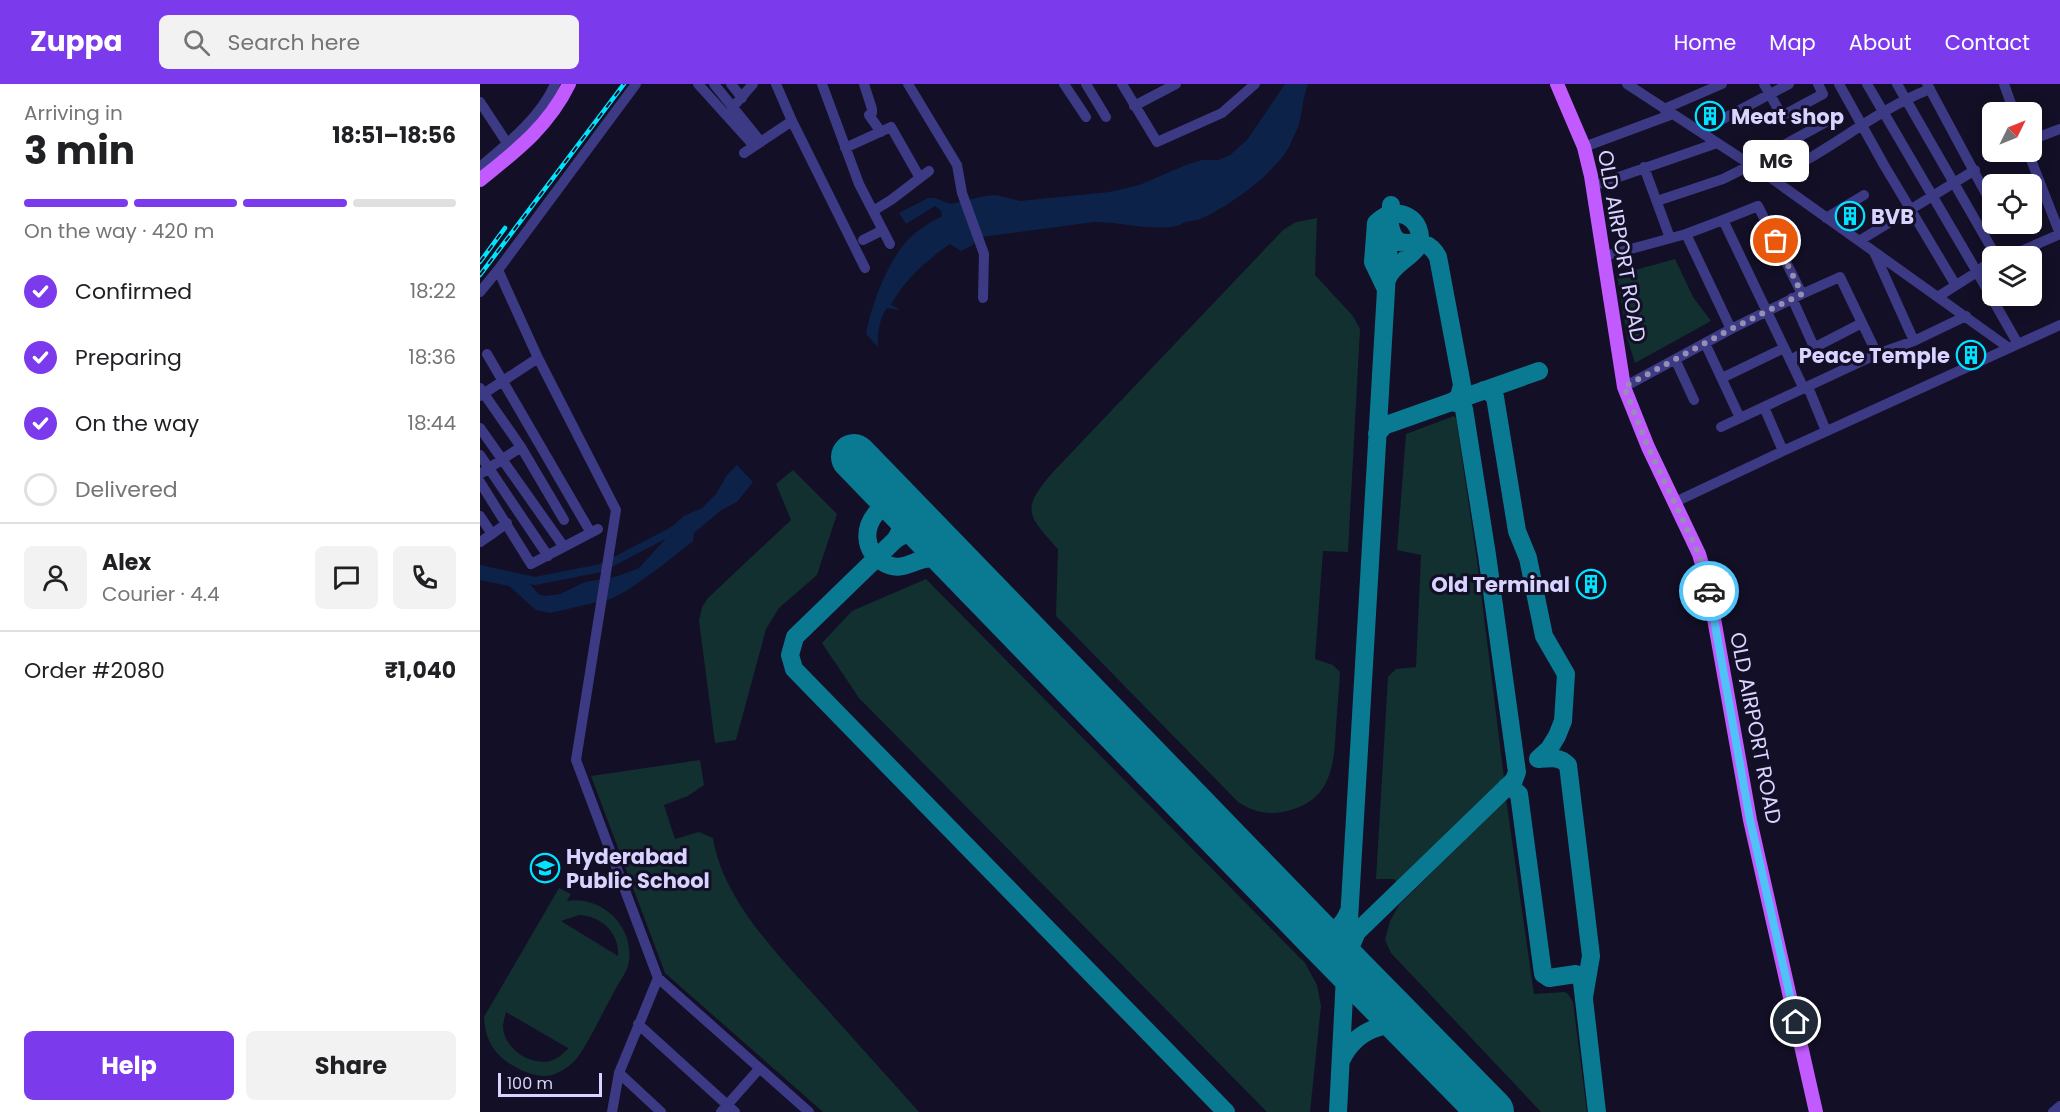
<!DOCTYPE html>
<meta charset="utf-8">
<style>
:root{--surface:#fff;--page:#f2f2f2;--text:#202124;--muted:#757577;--line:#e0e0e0;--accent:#7c3aed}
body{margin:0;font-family:Poppins,sans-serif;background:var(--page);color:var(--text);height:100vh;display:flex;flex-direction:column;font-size:22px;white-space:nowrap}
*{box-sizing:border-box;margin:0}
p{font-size:20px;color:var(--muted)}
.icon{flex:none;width:33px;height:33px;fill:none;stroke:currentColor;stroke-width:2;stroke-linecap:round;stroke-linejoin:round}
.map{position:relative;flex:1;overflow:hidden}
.side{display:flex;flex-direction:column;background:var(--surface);width:480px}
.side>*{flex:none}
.needle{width:39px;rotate:47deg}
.buttons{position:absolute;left:1502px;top:18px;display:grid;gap:12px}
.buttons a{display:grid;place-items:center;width:60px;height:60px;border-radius:9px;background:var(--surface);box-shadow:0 3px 15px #0003;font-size:30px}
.scale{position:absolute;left:18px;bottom:15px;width:104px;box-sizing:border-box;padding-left:6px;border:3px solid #d9d4ff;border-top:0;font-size:16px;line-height:21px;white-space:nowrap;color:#d9d4ff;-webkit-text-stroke:4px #130f26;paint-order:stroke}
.pin{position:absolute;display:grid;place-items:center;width:51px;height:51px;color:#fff;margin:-26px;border:3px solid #fff;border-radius:50%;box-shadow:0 2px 6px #0007}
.courier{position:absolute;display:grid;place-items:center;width:60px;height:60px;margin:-30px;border:4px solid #4fc3f7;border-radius:50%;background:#fff;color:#222;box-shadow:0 2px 8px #0007}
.bubble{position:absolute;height:42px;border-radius:9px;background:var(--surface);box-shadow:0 3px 15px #0003;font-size:20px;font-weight:700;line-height:42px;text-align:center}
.overview em{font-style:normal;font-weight:700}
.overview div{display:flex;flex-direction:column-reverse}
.overview{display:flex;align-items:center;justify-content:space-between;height:102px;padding:0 24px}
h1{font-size:39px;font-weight:700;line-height:45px}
.bar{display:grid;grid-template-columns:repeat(4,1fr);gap:9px 6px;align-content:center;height:72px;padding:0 24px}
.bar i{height:8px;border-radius:4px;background:var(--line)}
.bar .current{background:var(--accent)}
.bar p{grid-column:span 4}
.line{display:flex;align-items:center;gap:15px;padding:0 24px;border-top:2px solid var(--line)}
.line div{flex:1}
.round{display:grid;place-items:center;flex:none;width:63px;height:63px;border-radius:9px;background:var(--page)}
ol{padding:0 24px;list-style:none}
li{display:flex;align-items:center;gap:18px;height:66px}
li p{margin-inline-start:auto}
li .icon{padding:6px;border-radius:50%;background:var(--accent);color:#fff;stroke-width:4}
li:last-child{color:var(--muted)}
li i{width:33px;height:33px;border:3px solid var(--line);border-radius:50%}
.button{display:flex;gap:12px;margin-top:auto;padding:12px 24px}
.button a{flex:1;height:69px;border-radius:9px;background:var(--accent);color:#fff;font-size:24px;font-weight:700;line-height:69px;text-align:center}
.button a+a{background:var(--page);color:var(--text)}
header{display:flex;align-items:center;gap:36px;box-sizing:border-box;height:84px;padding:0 30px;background:var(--accent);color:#fff}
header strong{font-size:28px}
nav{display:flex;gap:33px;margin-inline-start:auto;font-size:21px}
.search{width:420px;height:54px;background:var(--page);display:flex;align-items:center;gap:15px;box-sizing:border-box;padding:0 21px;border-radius:9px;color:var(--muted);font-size:22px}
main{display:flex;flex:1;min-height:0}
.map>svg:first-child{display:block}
.green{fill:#12302f;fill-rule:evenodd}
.water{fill:#0c2248}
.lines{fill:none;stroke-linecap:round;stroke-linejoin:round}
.canal{stroke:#0c2248;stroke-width:8}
.taxiway{stroke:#0a7a92;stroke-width:18}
.runway{stroke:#0a7a92;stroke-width:46}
.minor{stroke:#3d3a85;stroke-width:10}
.major{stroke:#c25bff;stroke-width:14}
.rail-casing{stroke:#00e5ff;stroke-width:4.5}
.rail{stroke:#130f26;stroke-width:2;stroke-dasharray:7;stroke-linecap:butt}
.done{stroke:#948fb3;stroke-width:6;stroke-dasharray:0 10.8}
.route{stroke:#4fc3f7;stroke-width:8}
.labels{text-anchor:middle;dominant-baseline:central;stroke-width:6;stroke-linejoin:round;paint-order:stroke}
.poi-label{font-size:21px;font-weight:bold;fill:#d9d4ff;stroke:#130f26;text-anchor:start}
.street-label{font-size:21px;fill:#d9d4ff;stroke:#130f26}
</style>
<header>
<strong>Zuppa</strong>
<div class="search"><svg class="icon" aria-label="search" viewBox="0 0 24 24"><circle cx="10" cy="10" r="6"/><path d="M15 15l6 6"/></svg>Search here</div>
<nav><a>Home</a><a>Map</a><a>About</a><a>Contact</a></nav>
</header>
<main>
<section class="side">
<div class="overview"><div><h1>3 min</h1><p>Arriving in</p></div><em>18:51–18:56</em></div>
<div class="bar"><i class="current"></i><i class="current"></i><i class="current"></i><i></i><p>On the way · 420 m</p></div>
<ol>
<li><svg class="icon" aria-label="check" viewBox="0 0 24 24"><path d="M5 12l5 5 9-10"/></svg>Confirmed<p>18:22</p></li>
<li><svg class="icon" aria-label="check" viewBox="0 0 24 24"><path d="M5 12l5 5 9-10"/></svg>Preparing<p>18:36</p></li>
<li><svg class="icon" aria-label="check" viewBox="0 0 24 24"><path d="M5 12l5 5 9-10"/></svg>On the way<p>18:44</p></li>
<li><i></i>Delivered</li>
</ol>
<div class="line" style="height:108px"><a class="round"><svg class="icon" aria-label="person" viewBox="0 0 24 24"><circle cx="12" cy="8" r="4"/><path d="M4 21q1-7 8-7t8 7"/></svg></a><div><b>Alex</b><p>Courier · 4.4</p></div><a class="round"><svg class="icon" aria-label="chat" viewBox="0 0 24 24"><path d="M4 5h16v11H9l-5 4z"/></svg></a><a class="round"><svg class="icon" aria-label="phone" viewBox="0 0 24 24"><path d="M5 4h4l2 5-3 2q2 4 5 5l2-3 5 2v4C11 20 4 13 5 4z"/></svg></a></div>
<div class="line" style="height:78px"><div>Order #2080</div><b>₹1,040</b></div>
<div class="button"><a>Help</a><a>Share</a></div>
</section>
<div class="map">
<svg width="1580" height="1028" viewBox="0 0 1580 1028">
<rect width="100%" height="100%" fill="#130f26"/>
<path class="green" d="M837,134l-2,57 38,41 7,13 -12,223 -25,-1 -8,108 18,6 7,7c-1,19 -3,38 -4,56 -2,36 -4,70 -45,82 -20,6 -36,3 -53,-8l-182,-186 2,-67c-31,-35 -38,-39 -4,-78l229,-241 13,-8z
M1195,175l18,38 18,24 -76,42 -8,-26 -10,-62z
M974,332l2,2 21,142 27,218 -107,104 -3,-3h-18l12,-202 8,-8 20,-2 5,-112 -24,-5 9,-116z
M313,386l44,44 -20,61 -38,33 -13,21 -30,111 -21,3 -16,-122 3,-14 6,-9 83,-78 -15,-36z
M446,495l379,384 12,22 4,21 -11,106h-43l-408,-414 -37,-55 30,-32z
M220,676l4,25 -16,11 -24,9 11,34 24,-7 14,6c10,64 70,122 112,169 31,35 63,70 94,105h-96l-158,-139 -74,-197z
M1026,715l28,195 31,-2 3,2 5,8 14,110h-46l-150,-159 -6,-13 5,-19 9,-16z
M79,804l12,6 -4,7c36,-6 70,28 61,65 -3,9 -11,19 -15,28 -12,21 -22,45 -36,64 -4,5 -11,11 -18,14 -14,9 -34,1 -47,-7 -19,-11 -27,-27 -28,-48zM99,831c22,1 41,18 39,41l-57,-35zM26,928l62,36v1c-5,4 -9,9 -15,11 -21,8 -49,-11 -50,-33 0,-5 2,-10 3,-15z"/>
<path class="water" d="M805,0h23c-5,14 -5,22 -8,36 -1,8 -7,17 -10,25 -14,28 -63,63 -92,75 -4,1 -9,1 -13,2 -4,2 -4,3 -8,4 -26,5 -57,-4 -83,-4l-112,15 -7,3 -2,5 -12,6 -11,-7c-23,16 -46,36 -59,61l7,3v2l-11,-2c-8,11 -10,26 -9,39l-12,-13c6,-31 23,-79 48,-100 8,-7 19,-13 28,-18l-1,-5 -6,-5 -29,18 -7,-11 29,-15h7l16,6 34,-8 11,-1 24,6 90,-9 29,-7 47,-20 16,-5h16l12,-5 17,-15z
M257,381l16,17 -16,20 -17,9 -26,22 -1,8 -34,27 -31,22 -17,9 -61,14 -14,-3 -27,-24 -29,-6v-9l43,10 8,4 7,9 7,2 15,-2 25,-12 33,-6 21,-8 30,-33v-6l15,-13 18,-8 14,-14 11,-19z"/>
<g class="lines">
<path class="canal" d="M0,485l55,12 66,-13 75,-39"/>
<path class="taxiway" d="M910,141c7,36 32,1 48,32l24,128 -3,12 -7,5
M905,203l-12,-25 3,-39c8,-7 14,-11 25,-9 8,2 14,7 17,14 11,27 -24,30 -31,52
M1004,306l4,1 7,6 22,134 11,27 16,78 22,38 -3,47 -6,15 -8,13 -11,10c11,-1 21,-3 30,6l23,191 -7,41
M972,318l8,2 4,5 23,146 30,217 -3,8
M897,350l7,-8 5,-2 150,-53
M418,417c7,15 6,26 -3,39l-100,97 -5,18 4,14 432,443
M415,456c13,-9 25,-9 39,-1
M480,482c-10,-15 -25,-45 -39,-56 -33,-30 -76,25 -40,51 18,12 27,2 44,-2 14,-3 27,3 38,11
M1026,703h5l8,7 24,180 6,4 27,-4 4,4 2,4 15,130
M827,841c22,8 32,9 42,-14
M870,864l7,-16 157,-152
M875,890l-6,-16 -1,-21 43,-732
M862,975c11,-26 46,-44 71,-26
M858,1028l7,-136 -5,-17"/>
<path class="runway" d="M374,373l463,478 174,177"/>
<path class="minor" d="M156,0l-138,186 40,88 78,152 -40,250 82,218 151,134
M218,0l56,62
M234,0l47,58
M251,0l11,14
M342,0l37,100 31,60
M384,0l8,25v4l-3,2 12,17
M428,0l49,81 5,28 22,61 -1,44
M584,0l22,33
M606,0l20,33
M642,0l35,58 65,-29 33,-29
M1147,0l144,94 238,170
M1284,0l18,32 41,-22 -5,-10
M1359,0l45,81 71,119
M1387,0l110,188 15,-12
M1417,0l99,172
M1447,0l65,121
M1524,0l10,28
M0,18l27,41
M654,22l42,-22
M252,24l21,-24
M1184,25l58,-25
M312,37l73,147
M1220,47l89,-47
M1551,56l29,-11
M1104,63l89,-33
M365,64l46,-21 29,51
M1548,68l32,82
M264,69l48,-32 -16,-37
M1269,80l88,-48
M0,83c27,-23 61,-50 75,-83
M1164,83l26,71
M1291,94c56,-24 102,-67 159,-89
M1113,102l124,-43
M1177,117l66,-22 28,-14
M393,127l18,-11 38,-29
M1346,134l38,-23
M1243,136l35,-14 44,88 38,-17 37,77
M1206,150l37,-14 81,169
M383,156l20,-10
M1379,157l116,-71
M1394,168l40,89 52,-25
M1539,168l41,-18
M1125,172l81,-22 45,95 71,-35
M0,208l18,-22
M1459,212l38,-24 41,72
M1312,214l22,49
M1225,259l35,75
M7,270l104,179
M1195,275l19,41
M1310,276l72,-37
M1242,294l62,-30
M1144,303l107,-58
M1328,303l18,44
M0,304l41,59 43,73
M0,312l58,-38
M1284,323l19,44
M1241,343l156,-73 37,-13
M0,344l84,119
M0,371l68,101
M0,390l41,-27
M0,398l51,82 67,-35
M1193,419l110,-52 277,-126
M0,432l12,18 15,-11
M0,458l12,-8
M158,940l97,88
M139,989l42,39
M132,1028l7,-39 39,-95
M241,1028l38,-43
M1573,1028l7,-6"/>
<path class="major" d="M1077,0l27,63 7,29 33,211 24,60 51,107 9,31 42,235 66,292
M0,96c36,-29 68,-53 89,-96"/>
<g class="rail-casing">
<path id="rail" d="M0,178l25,-34
M0,191l144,-191"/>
</g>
<use href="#rail" class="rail"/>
</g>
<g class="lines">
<path class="done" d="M1229,507l-10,-37 -51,-107 -24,-60 107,-58 71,-35 -26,-53"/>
<path class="route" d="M1229,507l41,229 46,202"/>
</g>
<defs>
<g id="building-ring" transform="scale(1.5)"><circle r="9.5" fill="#130f26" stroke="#00e5ff" stroke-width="1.5"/><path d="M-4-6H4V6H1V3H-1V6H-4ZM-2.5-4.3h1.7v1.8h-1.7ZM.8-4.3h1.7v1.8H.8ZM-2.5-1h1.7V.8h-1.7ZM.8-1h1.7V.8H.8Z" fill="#00e5ff"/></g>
<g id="school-ring" transform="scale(1.5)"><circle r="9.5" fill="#130f26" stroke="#00e5ff" stroke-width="1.5"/><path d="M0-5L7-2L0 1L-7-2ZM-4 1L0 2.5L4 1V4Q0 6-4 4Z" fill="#00e5ff"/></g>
</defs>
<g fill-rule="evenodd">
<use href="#building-ring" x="1230" y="32"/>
<use href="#building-ring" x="1370" y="132"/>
<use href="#building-ring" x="1491" y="271"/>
<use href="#building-ring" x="1111" y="500"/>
<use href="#school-ring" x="65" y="784"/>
</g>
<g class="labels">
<g class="poi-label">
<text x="1251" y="32">Meat shop</text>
<text x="1391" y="132">BVB</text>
<text x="1470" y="271" text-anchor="end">Peace Temple</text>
<text x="1090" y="500" text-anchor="end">Old Terminal</text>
<text x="86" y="772">Hyderabad<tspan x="86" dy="24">Public School</tspan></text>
</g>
<g class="street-label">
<text transform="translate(1142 162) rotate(80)">OLD AIRPORT ROAD</text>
<text transform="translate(1276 644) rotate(79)">OLD AIRPORT ROAD</text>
</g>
</g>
</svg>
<div class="buttons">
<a><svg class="needle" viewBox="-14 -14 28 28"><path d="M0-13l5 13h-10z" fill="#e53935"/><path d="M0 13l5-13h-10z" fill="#757577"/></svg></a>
<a><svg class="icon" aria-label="locate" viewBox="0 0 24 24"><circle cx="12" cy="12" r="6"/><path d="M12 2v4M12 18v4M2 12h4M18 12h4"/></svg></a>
<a><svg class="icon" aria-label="layers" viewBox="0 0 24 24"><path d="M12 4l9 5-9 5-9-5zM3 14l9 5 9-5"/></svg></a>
</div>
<div class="scale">100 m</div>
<div class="pin" style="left:1296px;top:157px;background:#ea580c"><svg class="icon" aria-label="bag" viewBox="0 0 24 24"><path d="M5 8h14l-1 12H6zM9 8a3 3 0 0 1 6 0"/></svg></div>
<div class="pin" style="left:1316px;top:938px;background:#1f2937"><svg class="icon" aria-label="home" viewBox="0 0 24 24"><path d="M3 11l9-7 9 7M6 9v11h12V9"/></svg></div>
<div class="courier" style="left:1229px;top:507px"><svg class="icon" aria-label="car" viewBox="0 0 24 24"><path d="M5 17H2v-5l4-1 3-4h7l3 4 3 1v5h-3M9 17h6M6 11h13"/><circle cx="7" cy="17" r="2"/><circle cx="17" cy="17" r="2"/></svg></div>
<div class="bubble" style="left:1263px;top:56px;width:66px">MG</div>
</div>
</main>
